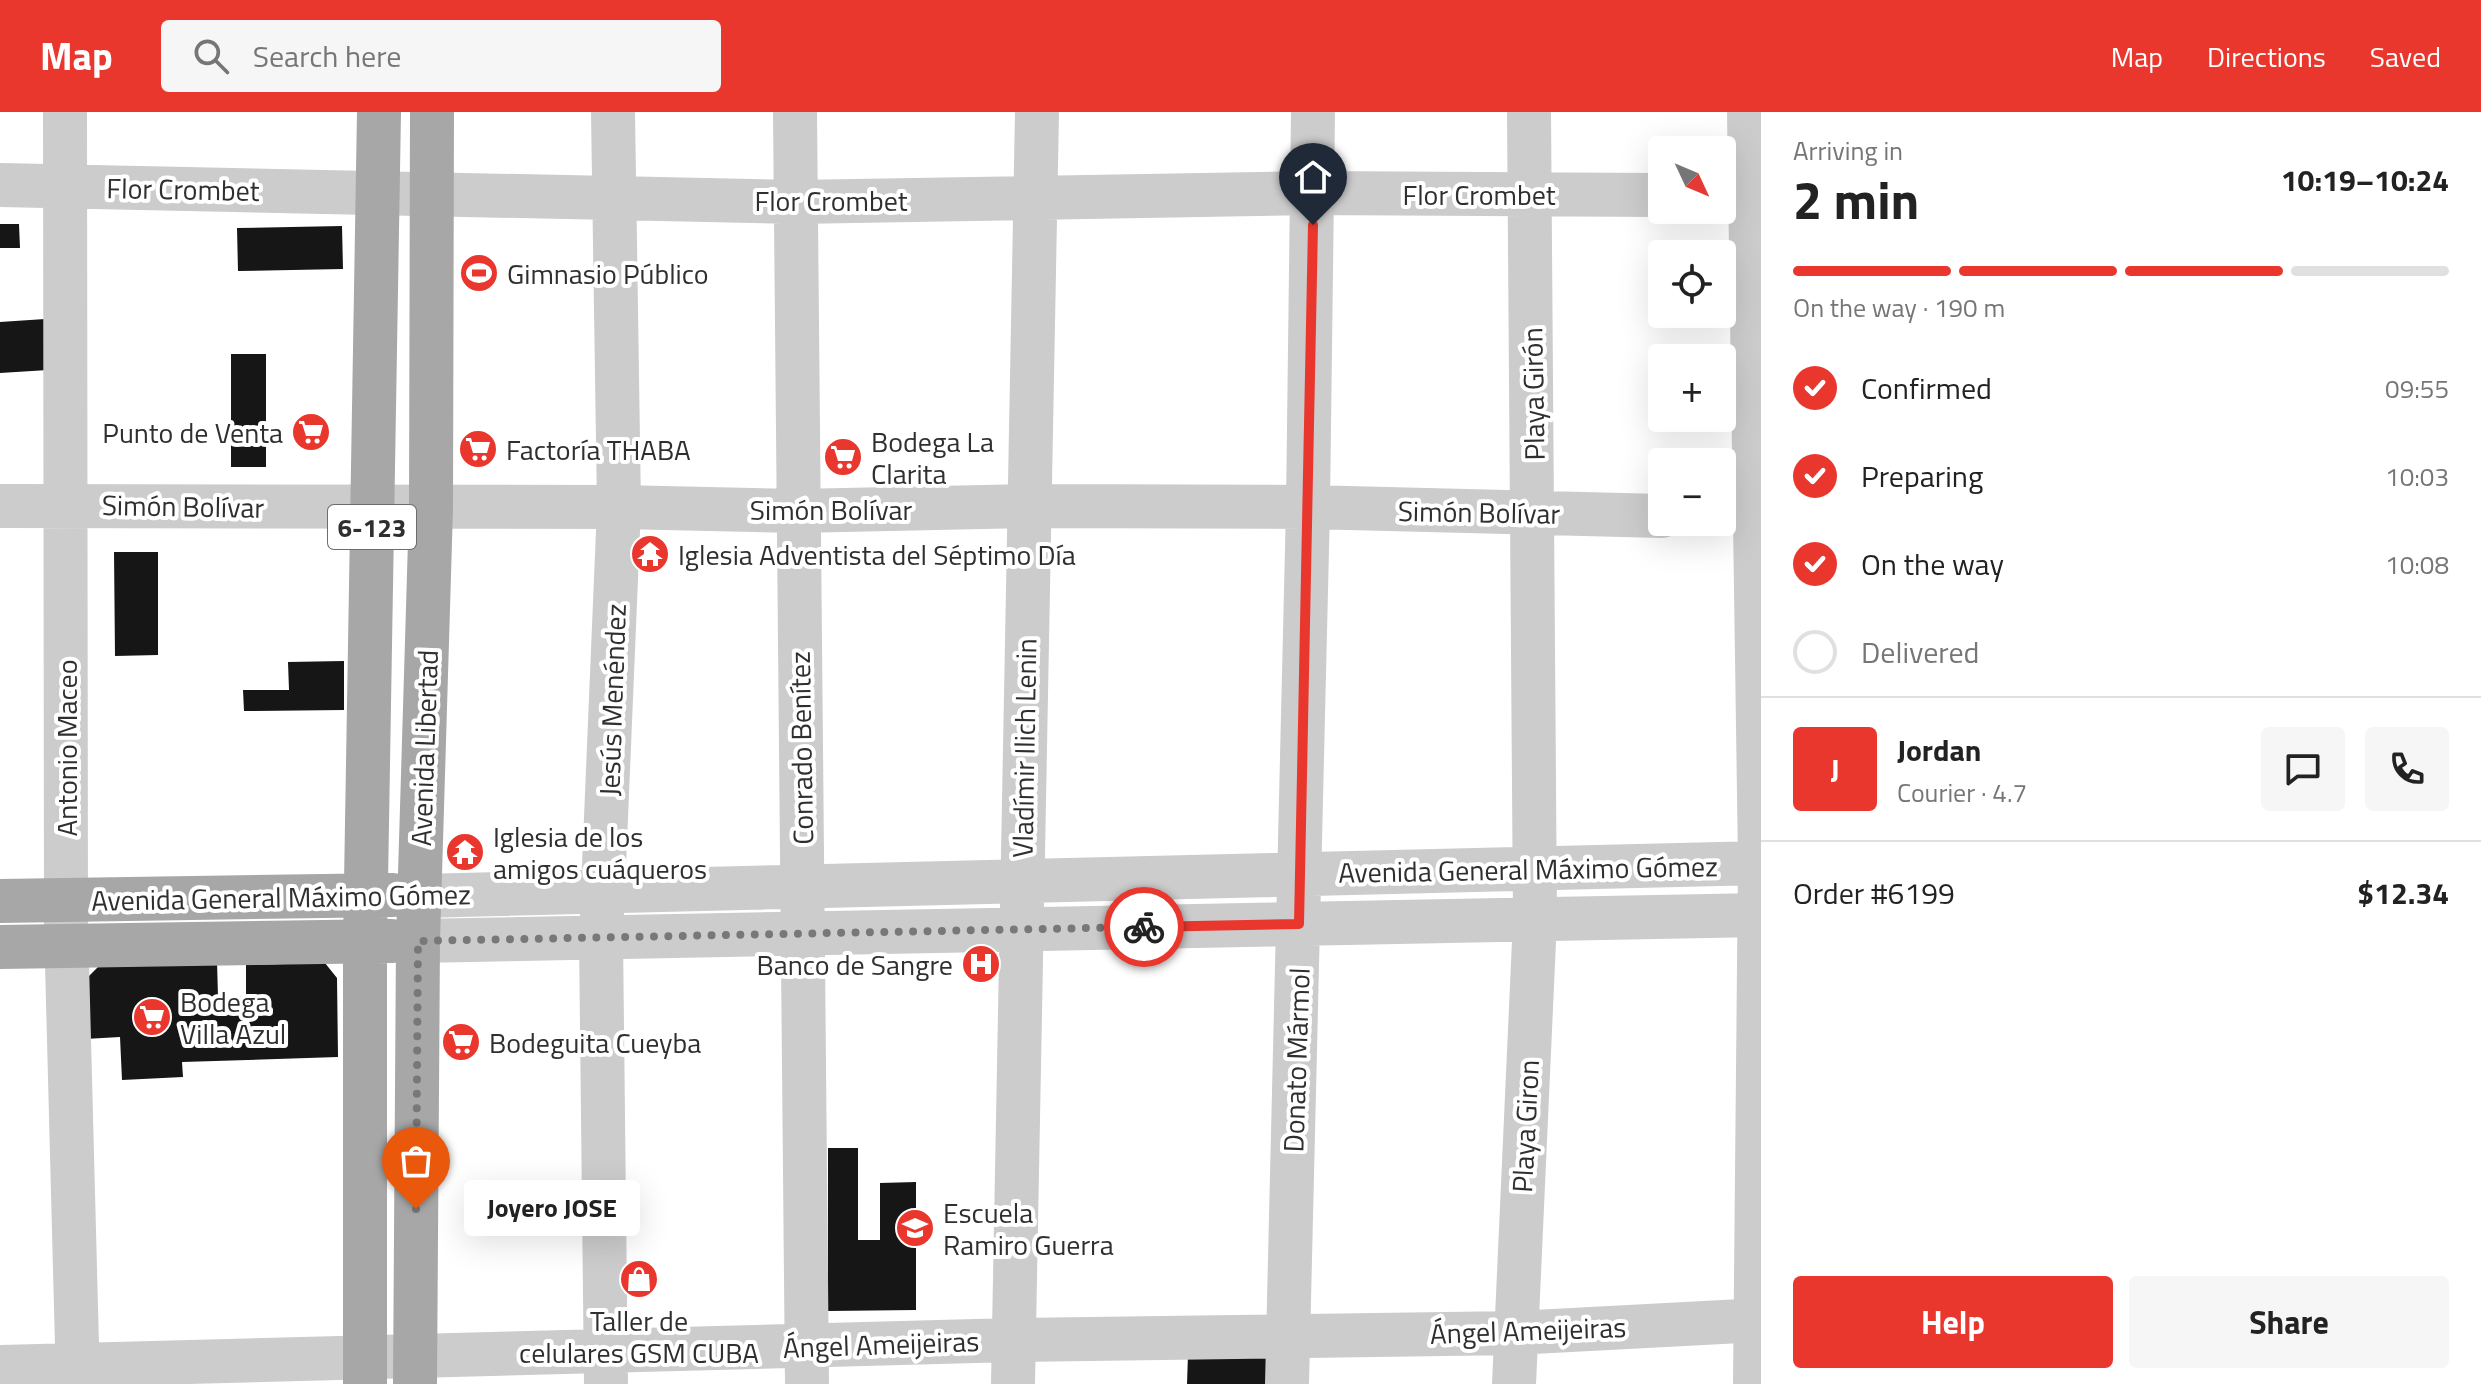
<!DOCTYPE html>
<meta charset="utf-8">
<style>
:root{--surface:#fff;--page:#f6f6f6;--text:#222;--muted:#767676;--line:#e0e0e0;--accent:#e9372e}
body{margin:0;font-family:"Titillium Web",sans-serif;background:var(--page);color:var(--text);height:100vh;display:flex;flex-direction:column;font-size:30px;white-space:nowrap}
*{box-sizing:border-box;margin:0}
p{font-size:26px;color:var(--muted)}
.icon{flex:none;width:44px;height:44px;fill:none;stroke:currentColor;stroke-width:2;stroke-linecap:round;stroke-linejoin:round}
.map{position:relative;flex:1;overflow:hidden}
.panel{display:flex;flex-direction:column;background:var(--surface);width:720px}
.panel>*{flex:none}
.needle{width:52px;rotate:134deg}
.controls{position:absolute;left:1648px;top:24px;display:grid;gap:16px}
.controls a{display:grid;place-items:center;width:88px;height:88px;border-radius:8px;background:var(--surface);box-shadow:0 8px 32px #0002;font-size:40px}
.pin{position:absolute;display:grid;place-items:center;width:68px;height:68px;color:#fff;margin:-82px -34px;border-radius:50% 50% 50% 0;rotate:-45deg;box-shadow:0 0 8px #0007}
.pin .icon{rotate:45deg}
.courier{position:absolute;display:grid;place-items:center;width:80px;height:80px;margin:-40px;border:6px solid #e9372e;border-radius:50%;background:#fff;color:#222;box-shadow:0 2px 10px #0007}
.bubble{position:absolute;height:56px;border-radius:8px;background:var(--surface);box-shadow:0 8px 32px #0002;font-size:26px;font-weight:700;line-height:56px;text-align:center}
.headline em{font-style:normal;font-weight:700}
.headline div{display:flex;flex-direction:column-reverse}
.headline{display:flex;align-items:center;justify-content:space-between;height:136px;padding:0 32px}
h1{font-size:52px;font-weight:700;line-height:60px}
.bar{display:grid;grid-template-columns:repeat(4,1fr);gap:12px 8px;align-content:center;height:96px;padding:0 32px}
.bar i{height:10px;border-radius:6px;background:var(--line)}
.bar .selected{background:var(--accent)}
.bar p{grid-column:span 4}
.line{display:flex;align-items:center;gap:20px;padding:0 32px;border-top:2px solid var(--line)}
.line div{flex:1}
.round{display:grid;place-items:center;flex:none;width:84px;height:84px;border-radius:8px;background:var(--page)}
ol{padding:0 32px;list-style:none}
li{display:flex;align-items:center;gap:24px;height:88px}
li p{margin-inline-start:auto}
li .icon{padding:8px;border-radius:50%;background:var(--accent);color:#fff;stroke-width:4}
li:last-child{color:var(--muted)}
li i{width:44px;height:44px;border:4px solid var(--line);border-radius:50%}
.button{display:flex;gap:16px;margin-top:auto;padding:16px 32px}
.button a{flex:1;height:92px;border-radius:8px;background:var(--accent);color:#fff;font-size:32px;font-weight:700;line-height:92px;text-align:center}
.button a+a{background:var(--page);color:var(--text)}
header{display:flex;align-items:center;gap:48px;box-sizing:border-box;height:112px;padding:0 40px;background:var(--accent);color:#fff}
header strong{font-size:38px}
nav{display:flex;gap:44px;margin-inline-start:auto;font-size:28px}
.search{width:560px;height:72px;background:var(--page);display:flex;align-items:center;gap:20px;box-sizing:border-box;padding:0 28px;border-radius:8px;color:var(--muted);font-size:30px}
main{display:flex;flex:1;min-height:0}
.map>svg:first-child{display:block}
.building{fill:#161616}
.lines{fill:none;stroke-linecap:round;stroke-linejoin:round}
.minor{stroke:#ccc;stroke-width:44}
.major{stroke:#a7a7a7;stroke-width:44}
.done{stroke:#787878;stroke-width:8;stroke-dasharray:0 14.4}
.route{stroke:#e9372e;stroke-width:10}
.labels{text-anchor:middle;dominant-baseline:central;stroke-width:8;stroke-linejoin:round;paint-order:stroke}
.shield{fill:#fff;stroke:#6d6d6d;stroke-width:2}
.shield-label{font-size:26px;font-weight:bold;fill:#2f2f2f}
.street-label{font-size:28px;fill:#2f2f2f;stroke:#fff}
.poi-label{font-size:28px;fill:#2f2f2f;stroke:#fff;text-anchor:start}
</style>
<header>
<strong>Map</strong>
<div class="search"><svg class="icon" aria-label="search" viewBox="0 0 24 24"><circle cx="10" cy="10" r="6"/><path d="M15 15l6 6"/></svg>Search here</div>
<nav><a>Map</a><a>Directions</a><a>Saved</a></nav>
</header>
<main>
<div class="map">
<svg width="1761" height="1272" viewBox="0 0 1761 1272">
<rect width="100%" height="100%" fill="#fff"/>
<path class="building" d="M0,112h19l1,24h-20z
M342,114l1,43 -105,2 -1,-43z
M45,207l3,51 -48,3v-51z
M231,242h35v113h-35z
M114,440h44v103l-43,1z
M344,549v49l-100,1 -1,-21h46l-1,-28z
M217,849l1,36 28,-1v-31l79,-2 12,15 1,79 -156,5 1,15 -61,3 -2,-43 -35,2 -2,-57 16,-16z
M828,1036h30v92h22v-57l36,-1v128l-88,1z
M1267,1241v31h-80l1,-30z"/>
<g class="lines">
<path class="minor" d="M65,0l1,813 12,459
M795,0l12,1272
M1749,0l11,751 -5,521
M0,73l795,17 519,-9 348,2
M0,394l619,1 178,4 231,-5 280,1 354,9
M420,784l1341,-33
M418,829l1343,-26
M0,1255l1013,-27 502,-7 246,-13
M606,1272l-5,-447 18,-430 -6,-395
M1013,1272l24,-1272
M1287,1272l21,-877 5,-395
M1514,1272l21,-465 -6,-807"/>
<path class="major" d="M0,789l393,-6
M0,835l392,-6
M365,1272v-442l14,-830
M415,1272l3,-443 13,-433 1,-396"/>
</g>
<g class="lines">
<path class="done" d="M416,1097l2,-268 726,-14"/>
<path class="route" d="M1144,815l155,-3 14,-699"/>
</g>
<defs>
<g id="stadium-disc" transform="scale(2)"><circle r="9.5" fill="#e9372e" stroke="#fff"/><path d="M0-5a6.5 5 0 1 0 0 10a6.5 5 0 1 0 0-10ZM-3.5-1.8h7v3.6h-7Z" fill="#fff"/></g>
<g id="supermarket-disc" transform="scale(2)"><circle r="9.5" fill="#e9372e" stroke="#fff"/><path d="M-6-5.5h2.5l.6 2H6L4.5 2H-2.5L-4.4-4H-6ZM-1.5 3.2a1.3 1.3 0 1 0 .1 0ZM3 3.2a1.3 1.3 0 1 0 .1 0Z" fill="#fff"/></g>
<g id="temple-disc" transform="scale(2)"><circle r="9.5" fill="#e9372e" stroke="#fff"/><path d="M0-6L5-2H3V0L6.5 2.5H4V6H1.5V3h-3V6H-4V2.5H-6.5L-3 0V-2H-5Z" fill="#fff"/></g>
<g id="hospital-disc" transform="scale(2)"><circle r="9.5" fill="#e9372e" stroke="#fff"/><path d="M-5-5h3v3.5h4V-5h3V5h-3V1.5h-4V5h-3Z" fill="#fff"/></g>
<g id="school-disc" transform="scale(2)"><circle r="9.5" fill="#e9372e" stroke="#fff"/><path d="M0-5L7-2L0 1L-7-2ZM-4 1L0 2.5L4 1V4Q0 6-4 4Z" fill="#fff"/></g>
<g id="shop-disc" transform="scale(2)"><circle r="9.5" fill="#e9372e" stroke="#fff"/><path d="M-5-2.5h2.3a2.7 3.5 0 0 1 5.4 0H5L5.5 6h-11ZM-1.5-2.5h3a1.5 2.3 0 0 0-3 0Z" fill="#fff"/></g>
</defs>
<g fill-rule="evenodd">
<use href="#stadium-disc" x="479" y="161"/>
<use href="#supermarket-disc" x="311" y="320"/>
<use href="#supermarket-disc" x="478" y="337"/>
<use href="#supermarket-disc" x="843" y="345"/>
<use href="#temple-disc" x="650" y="442"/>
<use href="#temple-disc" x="465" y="740"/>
<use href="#hospital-disc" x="981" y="852"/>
<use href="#supermarket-disc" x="152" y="905"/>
<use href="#supermarket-disc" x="461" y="930"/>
<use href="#school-disc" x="915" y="1116"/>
<use href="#shop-disc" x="639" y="1167"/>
</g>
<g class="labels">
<rect class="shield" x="328" y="393" width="88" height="44" rx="6"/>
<g class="shield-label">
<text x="372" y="415">6-123</text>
</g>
<g class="street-label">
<text transform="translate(183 77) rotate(1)">Flor Crombet</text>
<text x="1479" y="82">Flor Crombet</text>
<text x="831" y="88">Flor Crombet</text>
<text transform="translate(1533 282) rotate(-91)">Playa Girón</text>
<text transform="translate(183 394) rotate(1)">Simón Bolívar</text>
<text x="831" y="397">Simón Bolívar</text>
<text transform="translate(1479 400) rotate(1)">Simón Bolívar</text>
<text transform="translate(612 588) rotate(-88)">Jesús Menéndez</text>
<text transform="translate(66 636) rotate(-90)">Antonio Maceo</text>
<text transform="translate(424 636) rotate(-88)">Avenida Libertad</text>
<text transform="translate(801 636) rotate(-91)">Conrado Benítez</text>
<text transform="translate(1024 636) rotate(-89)">Vladímir Ilich Lenin</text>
<text transform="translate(1528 757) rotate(-1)">Avenida General Máximo Gómez</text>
<text transform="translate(281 785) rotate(-1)">Avenida General Máximo Gómez</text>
<text transform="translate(1296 948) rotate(-88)">Donato Mármol</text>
<text transform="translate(1525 1014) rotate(-87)">Playa Giron</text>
<text transform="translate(1528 1218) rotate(-2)">Ángel Ameijeiras</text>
<text transform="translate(881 1232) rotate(-2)">Ángel Ameijeiras</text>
</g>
<g class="poi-label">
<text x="507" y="161">Gimnasio Público</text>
<text x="283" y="320" text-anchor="end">Punto de Venta</text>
<text x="871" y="329">Bodega La<tspan x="871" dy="32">Clarita</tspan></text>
<text x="506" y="337">Factoría THABA</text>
<text x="678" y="442">Iglesia Adventista del Séptimo Día</text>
<text x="493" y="724">Iglesia de los<tspan x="493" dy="32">amigos cuáqueros</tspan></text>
<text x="953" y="852" text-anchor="end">Banco de Sangre</text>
<text x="180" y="889">Bodega<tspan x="180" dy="32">Villa Azul</tspan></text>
<text x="489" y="930">Bodeguita Cueyba</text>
<text x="943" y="1100">Escuela<tspan x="943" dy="32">Ramiro Guerra</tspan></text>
<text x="639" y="1208" text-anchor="middle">Taller de<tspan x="639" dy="32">celulares GSM CUBA</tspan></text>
</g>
</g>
</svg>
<div class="controls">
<a><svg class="needle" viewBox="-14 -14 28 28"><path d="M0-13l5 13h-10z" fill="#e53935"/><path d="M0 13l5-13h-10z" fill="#767676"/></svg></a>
<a><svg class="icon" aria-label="locate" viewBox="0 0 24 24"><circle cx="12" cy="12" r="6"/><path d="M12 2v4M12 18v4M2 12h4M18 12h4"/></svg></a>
<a>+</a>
<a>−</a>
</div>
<div class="pin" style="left:416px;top:1097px;background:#ea580c"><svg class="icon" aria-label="bag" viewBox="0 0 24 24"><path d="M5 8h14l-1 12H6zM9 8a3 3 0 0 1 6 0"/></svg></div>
<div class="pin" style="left:1313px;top:113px;background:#1f2937"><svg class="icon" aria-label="home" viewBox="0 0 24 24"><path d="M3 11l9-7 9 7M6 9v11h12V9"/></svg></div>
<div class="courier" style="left:1144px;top:815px"><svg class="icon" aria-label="bike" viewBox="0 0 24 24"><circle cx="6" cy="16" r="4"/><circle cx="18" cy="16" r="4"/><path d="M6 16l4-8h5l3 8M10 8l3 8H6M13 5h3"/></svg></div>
<div class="bubble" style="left:464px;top:1068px;width:176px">Joyero JOSE</div>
</div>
<section class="panel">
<div class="headline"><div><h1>2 min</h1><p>Arriving in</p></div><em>10:19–10:24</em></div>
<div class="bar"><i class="selected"></i><i class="selected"></i><i class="selected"></i><i></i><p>On the way · 190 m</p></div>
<ol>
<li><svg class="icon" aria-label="check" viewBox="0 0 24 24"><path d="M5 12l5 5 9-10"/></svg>Confirmed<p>09:55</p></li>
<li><svg class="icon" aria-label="check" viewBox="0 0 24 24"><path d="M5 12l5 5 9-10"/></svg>Preparing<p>10:03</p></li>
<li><svg class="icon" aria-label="check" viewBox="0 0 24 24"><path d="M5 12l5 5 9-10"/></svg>On the way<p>10:08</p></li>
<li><i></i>Delivered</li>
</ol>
<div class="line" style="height:144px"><b class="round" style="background:var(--accent);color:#fff">J</b><div><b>Jordan</b><p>Courier · 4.7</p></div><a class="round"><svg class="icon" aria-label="chat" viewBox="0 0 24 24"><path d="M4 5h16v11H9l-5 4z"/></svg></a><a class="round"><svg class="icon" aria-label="phone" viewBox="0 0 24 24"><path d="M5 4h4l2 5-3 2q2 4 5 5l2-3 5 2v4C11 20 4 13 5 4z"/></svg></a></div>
<div class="line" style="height:104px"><div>Order #6199</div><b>$12.34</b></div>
<div class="button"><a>Help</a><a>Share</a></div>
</section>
</main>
